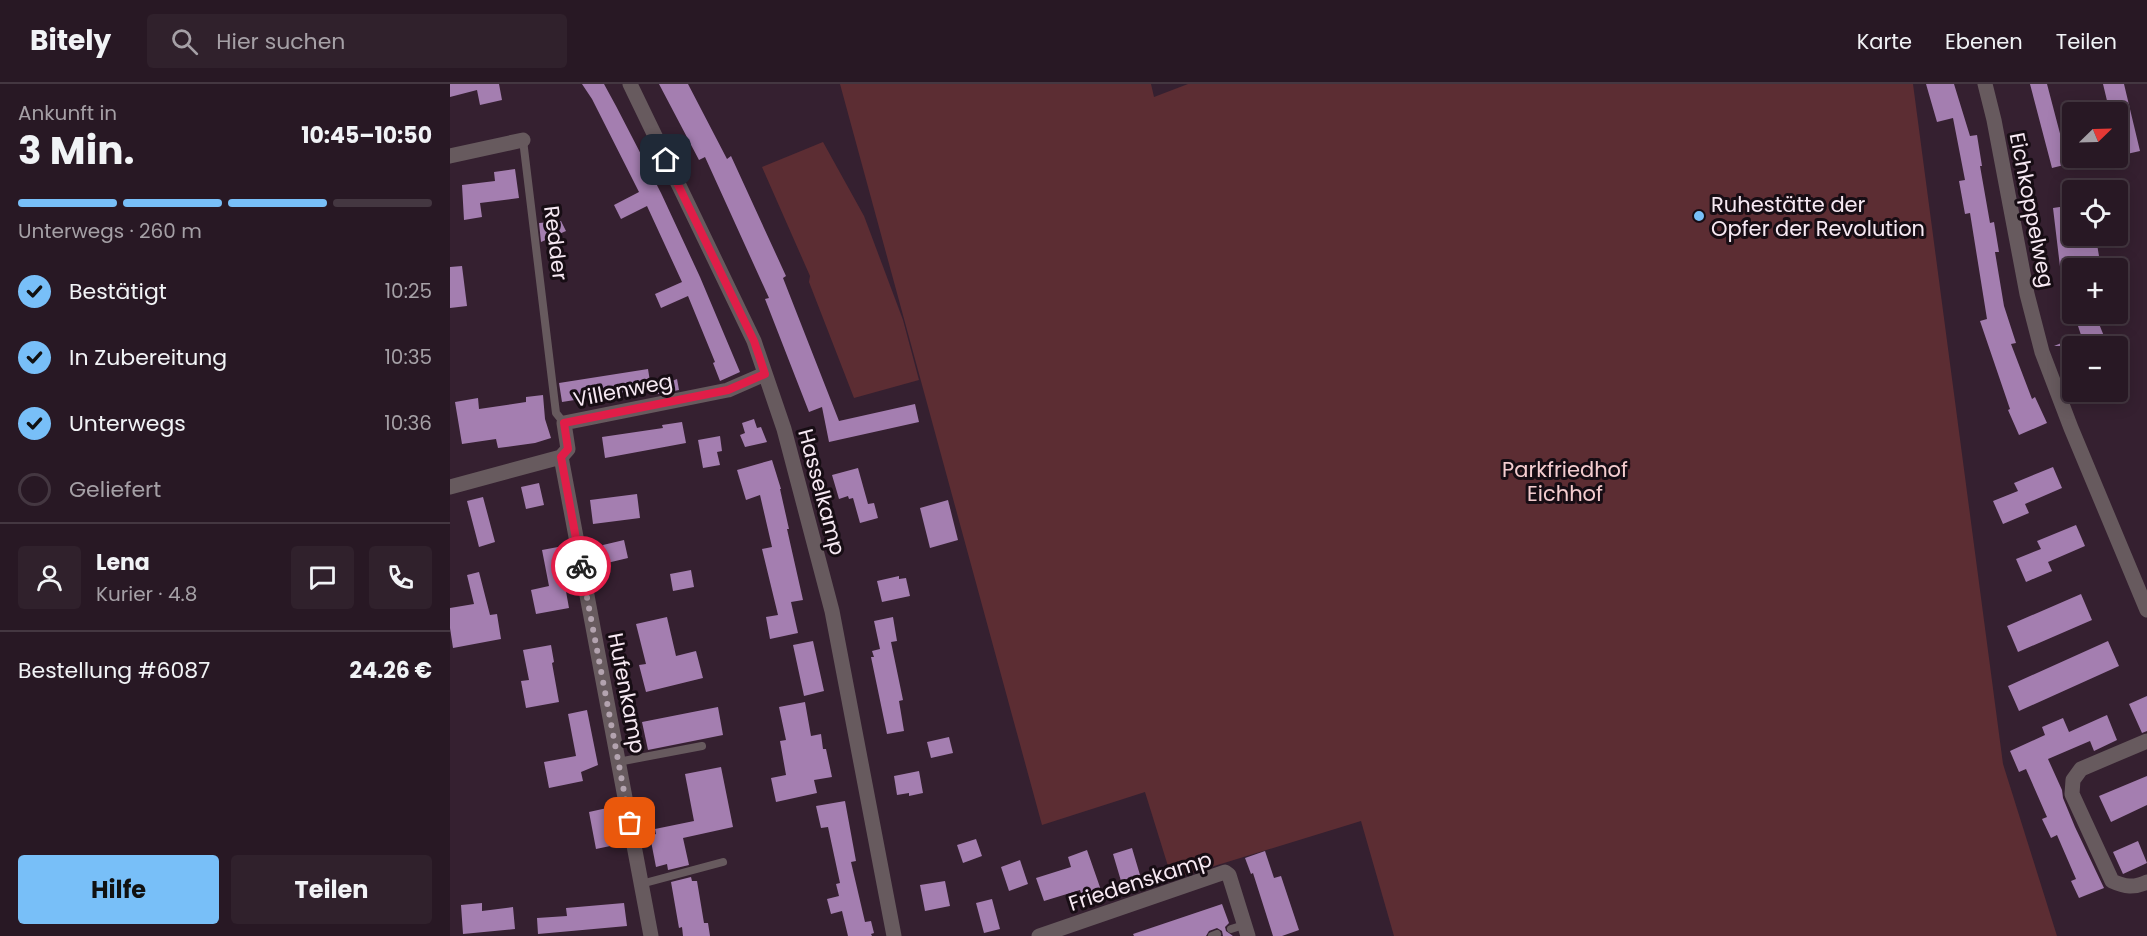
<!DOCTYPE html>
<html lang="de">
<meta charset="utf-8">
<style>
:root{--surface:#281824;--page:#30212c;--text:#f1f3f6;--muted:#a5a0a6;--line:#443741;--accent:#78bff8}
body{margin:0;font-family:Poppins,sans-serif;background:var(--page);color:var(--text);height:100vh;display:flex;flex-direction:column;font-size:22px;white-space:nowrap}
*{box-sizing:border-box;margin:0}
p{font-size:20px;color:var(--muted)}
.icon{flex:none;width:33px;height:33px;fill:none;stroke:currentColor;stroke-width:2;stroke-linecap:round;stroke-linejoin:round}
.map{position:relative;flex:1;overflow:hidden}
.drawer{display:flex;flex-direction:column;background:var(--surface);width:450px}
.drawer>*{flex:none}
.needle{width:39px;rotate:67deg}
.fabs{position:absolute;left:1612px;top:18px;display:grid;gap:12px}
.fabs a{display:grid;place-items:center;width:66px;height:66px;border-radius:6px;background:var(--surface);box-shadow:0 3px 15px #0003,0 0 0 2px var(--line);font-size:30px}
.pin{position:absolute;display:grid;place-items:center;width:51px;height:51px;color:#fff;margin:-26px;border-radius:12px;box-shadow:0 3px 9px #0006}
.courier{position:absolute;display:grid;place-items:center;width:60px;height:60px;margin:-30px;border:4px solid #e11d48;border-radius:50%;background:#fff;color:#222;box-shadow:0 2px 8px #0007}
.head em{font-style:normal;font-weight:700}
.head div{display:flex;flex-direction:column-reverse}
.head{display:flex;align-items:center;justify-content:space-between;height:102px;padding:0 18px}
h1{font-size:39px;font-weight:700;line-height:45px}
.bar{display:grid;grid-template-columns:repeat(4,1fr);gap:9px 6px;align-content:center;height:72px;padding:0 18px}
.bar i{height:8px;border-radius:4px;background:var(--line)}
.bar .selected{background:var(--accent)}
.bar p{grid-column:span 4}
.line{display:flex;align-items:center;gap:15px;padding:0 18px;border-top:2px solid var(--line)}
.line div{flex:1}
.round{display:grid;place-items:center;flex:none;width:63px;height:63px;border-radius:6px;background:var(--page)}
ol{padding:0 18px;list-style:none}
li{display:flex;align-items:center;gap:18px;height:66px}
li p{margin-inline-start:auto}
li .icon{padding:6px;border-radius:50%;background:var(--accent);color:#111;stroke-width:4}
li:last-child{color:var(--muted)}
li i{width:33px;height:33px;border:3px solid var(--line);border-radius:50%}
.button{display:flex;gap:12px;margin-top:auto;padding:12px 18px}
.button a{flex:1;height:69px;border-radius:6px;background:var(--accent);color:#111;font-size:24px;font-weight:700;line-height:69px;text-align:center}
.button a+a{background:var(--page);color:var(--text)}
header{display:flex;align-items:center;gap:36px;box-sizing:border-box;height:84px;padding:0 30px;background:var(--surface);border-bottom:2px solid var(--line)}
header strong{font-size:28px}
nav{display:flex;gap:33px;margin-inline-start:auto;font-size:21px}
.search{width:420px;height:54px;background:var(--page);display:flex;align-items:center;gap:15px;box-sizing:border-box;padding:0 21px;border-radius:6px;color:var(--muted);font-size:22px}
main{display:flex;flex:1;min-height:0}
.map>svg:first-child{display:block}
.green{fill:#5c2d33}
.building{fill:#a47eb0}
.lines{fill:none;stroke-linecap:round;stroke-linejoin:round}
.lane{stroke:#675a5e;stroke-width:8}
.street{stroke:#675a5e;stroke-width:15}
.done{stroke:#b3a3af;stroke-width:6;stroke-dasharray:0 10.8}
.route{stroke:#e11d48;stroke-width:8}
.poi-dot{fill:#78bff8;stroke:#170d14;stroke-width:2}
.labels{text-anchor:middle;dominant-baseline:central;stroke-width:6;stroke-linejoin:round;paint-order:stroke}
.poi-label{font-size:21px;fill:#f7e9f3;stroke:#170d14;text-anchor:start}
.street-label{font-size:21px;fill:#f7e9f3;stroke:#170d14}
.park-label{font-size:21px;fill:#f4cccf;stroke:#170d14}
</style>
<header>
<strong>Bitely</strong>
<div class="search"><svg class="icon" aria-label="search" viewBox="0 0 24 24"><circle cx="10" cy="10" r="6"/><path d="M15 15l6 6"/></svg>Hier suchen</div>
<nav><a>Karte</a><a>Ebenen</a><a>Teilen</a></nav>
</header>
<main>
<section class="drawer">
<div class="head"><div><h1>3 Min.</h1><p>Ankunft in</p></div><em>10:45–10:50</em></div>
<div class="bar"><i class="selected"></i><i class="selected"></i><i class="selected"></i><i></i><p>Unterwegs · 260 m</p></div>
<ol>
<li><svg class="icon" aria-label="check" viewBox="0 0 24 24"><path d="M5 12l5 5 9-10"/></svg>Bestätigt<p>10:25</p></li>
<li><svg class="icon" aria-label="check" viewBox="0 0 24 24"><path d="M5 12l5 5 9-10"/></svg>In Zubereitung<p>10:35</p></li>
<li><svg class="icon" aria-label="check" viewBox="0 0 24 24"><path d="M5 12l5 5 9-10"/></svg>Unterwegs<p>10:36</p></li>
<li><i></i>Geliefert</li>
</ol>
<div class="line" style="height:108px"><a class="round"><svg class="icon" aria-label="person" viewBox="0 0 24 24"><circle cx="12" cy="8" r="4"/><path d="M4 21q1-7 8-7t8 7"/></svg></a><div><b>Lena</b><p>Kurier · 4.8</p></div><a class="round"><svg class="icon" aria-label="chat" viewBox="0 0 24 24"><path d="M4 5h16v11H9l-5 4z"/></svg></a><a class="round"><svg class="icon" aria-label="phone" viewBox="0 0 24 24"><path d="M5 4h4l2 5-3 2q2 4 5 5l2-3 5 2v4C11 20 4 13 5 4z"/></svg></a></div>
<div class="line" style="height:78px"><div>Bestellung #6087</div><b>24.26 €</b></div>
<div class="button"><a>Hilfe</a><a>Teilen</a></div>
</section>
<div class="map">
<svg width="1697" height="852" viewBox="0 0 1697 852">
<rect width="100%" height="100%" fill="#352030"/>
<path class="green" d="M390,0h311l3,13 34,-13h725l90,680 54,172h-663l-33,-115 -189,58 -27,-87 -103,33z
M373,58l41,74 39,104 16,60 -65,18 -45,-116 1,-6 -48,-109z"/>
<path class="building" d="M0,0h49l3,16 -22,5 -3,-15 -27,7z
M132,0h22l12,22 45,87 39,84 40,95 -20,9 -7,-18 2,-1 -27,-66 -27,12 -6,-14 27,-12 -35,-76 -26,13 -7,-14 25,-13 -47,-93z
M209,0h29l39,75 4,-3 55,120 -3,2 56,143 76,-17 4,18 -90,20 -7,-35 -13,5 -44,-113 4,-1 -64,-141 -6,3z
M1476,0h28l16,52 7,-1 5,31h-2l10,57 4,-1 5,30h-4l9,54 12,37 -5,1 21,55 3,-2 12,26 -28,12 -11,-25 2,-1 -30,-88 7,-2 -17,-106 -5,1 -6,-33 6,-1 -12,-62 -16,4z
M1580,0h17l21,80 -16,4z
M1653,0h21l16,67 -22,5v-49l-9,2z
M65,85l4,29 -39,5 2,14 -18,3 -2,-35 33,-4 -1,-9z
M1623,121v36l23,-3 5,30h-28v29h-3l-7,-22h-2l-8,-67z
M111,137l5,10 -25,11 -2,-19z
M12,182l5,40 -17,2v-41z
M1624,230h21l13,32h-54l27,-11z
M198,285l3,19 -89,14 -3,-19z
M227,295l2,11 -21,4 -1,-7z
M93,311l2,24 6,19 -16,5 -37,5 -2,-9 -34,5 -7,-42 23,-4 1,11 47,-7v-5z
M304,335l3,9 4,-1 6,15 -22,5 -5,-12 5,-2 -3,-10z
M232,338l4,21 -81,15 -3,-21 61,-9 -1,-3z
M270,352l2,15 -5,1 3,13 -17,3 -5,-28z
M322,376l9,29h-1l9,40h-2l16,71 -12,2 7,31 -28,6 -4,-22 12,-2 -16,-66 10,-2 -12,-52 -14,5 -9,-30z
M1603,383l9,21 -37,16 4,9 -26,11 -10,-23 25,-10 -4,-8z
M408,384l10,36 6,-1 4,15 -18,5 -7,-25 -4,1 -1,-3 -9,3 -7,-24z
M89,399l5,22 -18,4 -5,-22z
M187,410l3,24 -47,6 -3,-24z
M33,413l12,45 -16,5 -12,-46z
M498,416l10,40 -28,8 -10,-40z
M1626,441l9,21 -37,16 4,9 -26,11 -10,-23 25,-10 -4,-8z
M174,456l4,18 -21,5 -4,-18z
M108,463l11,61 -33,6 -5,-24 18,-4 -7,-36z
M241,486l3,17 -21,4 -3,-17z
M29,488l11,43 7,-1 4,25 -48,9 -3,-20v-20l24,-4 -7,-29z
M449,492v3l7,-1 4,18 -28,6 -5,-21z
M1631,510l11,26 -74,32 -11,-26z
M217,533l9,39 20,-5 7,27 -57,14 -7,-27 7,-1 -10,-40z
M443,533l4,24 -6,1 12,58 -4,1 5,30 -17,3 -16,-77h3l-2,-6 8,-2 -6,-28z
M363,557l11,50 -20,5 -11,-51z
M1658,557l11,25 -100,45 -11,-25z
M101,561l3,17 -2,1 7,39 -33,6 -5,-27 8,-1 -6,-30z
M1697,612v35l-5,2 -13,-29z
M355,618l6,34 10,-2 2,15h3l6,28 -18,3 3,13 -41,9 -5,-24 15,-3 -6,-34 6,-1 -7,-33z
M268,623l5,28 -75,15 -6,-28z
M137,626l11,55 -17,7 2,9 -34,7 -5,-26 32,-6 -8,-42z
M1657,631l10,25 -23,11 -4,-10 -42,18 14,31 1,8 12,29 29,61 -25,10 -8,-17 5,-2 -19,-44 -6,3 -9,-19 5,-2 -21,-48 -7,3 -9,-21 35,-16 -3,-8 21,-9 6,14z
M499,653l4,16 -22,5 -4,-16z
M271,683l12,60 -50,11 6,27 -21,5 -1,-6 -11,3 -6,-31 6,-2 -1,-5 39,-8 -9,-47z
M469,687l4,22 -14,3v-3l-12,2 -3,-19z
M1697,692v29l-36,17 -12,-26z
M395,717l11,60 -5,1 14,60 6,-1 3,12 -3,1 1,2h-24l-6,-25 -11,3 -4,-15 12,-3 -3,-12 4,-1 -12,-56 -7,1 -5,-22z
M157,724l8,37 -19,4 -7,-37z
M526,755l6,17 -19,7 -6,-18z
M1688,757l9,22 -24,11 -10,-22z
M682,764l8,27 -19,6 -8,-27z
M637,766l15,43 -19,6 -3,-9 -36,11 -8,-23 35,-11 -3,-10z
M815,767l9,27 7,-2 18,54 -17,6h-9l-20,-63 -2,1 -6,-16z
M570,776l8,24 -19,7 -8,-24z
M241,793l1,4h5l7,42h4l2,13h-27l-1,-9 -3,1 -8,-46z
M495,797l5,25 -25,5 -5,-26z
M542,815l8,30 -16,4 -8,-30z
M32,819v8l31,-4 2,22 -52,5 -2,-29z
M174,819l3,23 -89,8 -1,-16 30,-2 -1,-8z
M772,820l7,19 -4,4 1,4 7,5h-10l-1,-5 -5,-3 -8,3 -3,5h-72l-1,-2z"/>
<g class="lines">
<path class="lane" d="M73,56l33,273 8,10
M168,678l84,-16
M191,800l82,-22
M781,845l13,-4
M762,852l5,-2"/>
<path class="street" d="M180,0l124,257 30,88 48,182 62,325
M1535,0l9,36 33,174 15,58 29,76 76,182
M0,72l73,-16
M111,373l90,479
M0,403l111,-30 7,-8 -4,-26 164,-33 37,-16
M1697,657l-66,28 -8,11 -1,14 40,87c13,6 22,7 35,1
M589,852l186,-64 4,3 19,61"/>
</g>
<g class="lines">
<path class="done" d="M131,482l49,257"/>
<path class="route" d="M131,482l-20,-109 7,-8 -4,-26 164,-33 37,-16 -11,-33 -88,-181"/>
</g>
<circle class="poi-dot" cx="1249" cy="132" r="6"/>
<g class="labels">
<g class="poi-label">
<text x="1261" y="120">Ruhestätte der<tspan x="1261" dy="24">Opfer der Revolution</tspan></text>
</g>
<g class="street-label">
<text transform="translate(1582 126) rotate(79)">Eichkoppelweg</text>
<text transform="translate(106 159) rotate(83)">Redder</text>
<text transform="translate(173 306) rotate(-11)">Villenweg</text>
<text transform="translate(372 408) rotate(75)">Hasselkamp</text>
<text transform="translate(177 609) rotate(79)">Hufenkamp</text>
<text transform="translate(690 797) rotate(-18)">Friedenskamp</text>
</g>
<g class="park-label">
<text x="1115" y="385">Parkfriedhof<tspan x="1115" dy="24">Eichhof</tspan></text>
</g>
</g>
</svg>
<div class="fabs">
<a><svg class="needle" viewBox="-14 -14 28 28"><path d="M0-13l5 13h-10z" fill="#e53935"/><path d="M0 13l5-13h-10z" fill="#a5a0a6"/></svg></a>
<a><svg class="icon" aria-label="locate" viewBox="0 0 24 24"><circle cx="12" cy="12" r="6"/><path d="M12 2v4M12 18v4M2 12h4M18 12h4"/></svg></a>
<a>+</a>
<a>−</a>
</div>
<div class="pin" style="left:180px;top:739px;background:#ea580c"><svg class="icon" aria-label="bag" viewBox="0 0 24 24"><path d="M5 8h14l-1 12H6zM9 8a3 3 0 0 1 6 0"/></svg></div>
<div class="pin" style="left:216px;top:76px;background:#1f2937"><svg class="icon" aria-label="home" viewBox="0 0 24 24"><path d="M3 11l9-7 9 7M6 9v11h12V9"/></svg></div>
<div class="courier" style="left:131px;top:482px"><svg class="icon" aria-label="bike" viewBox="0 0 24 24"><circle cx="6" cy="16" r="4"/><circle cx="18" cy="16" r="4"/><path d="M6 16l4-8h5l3 8M10 8l3 8H6M13 5h3"/></svg></div>
</div>
</main>
